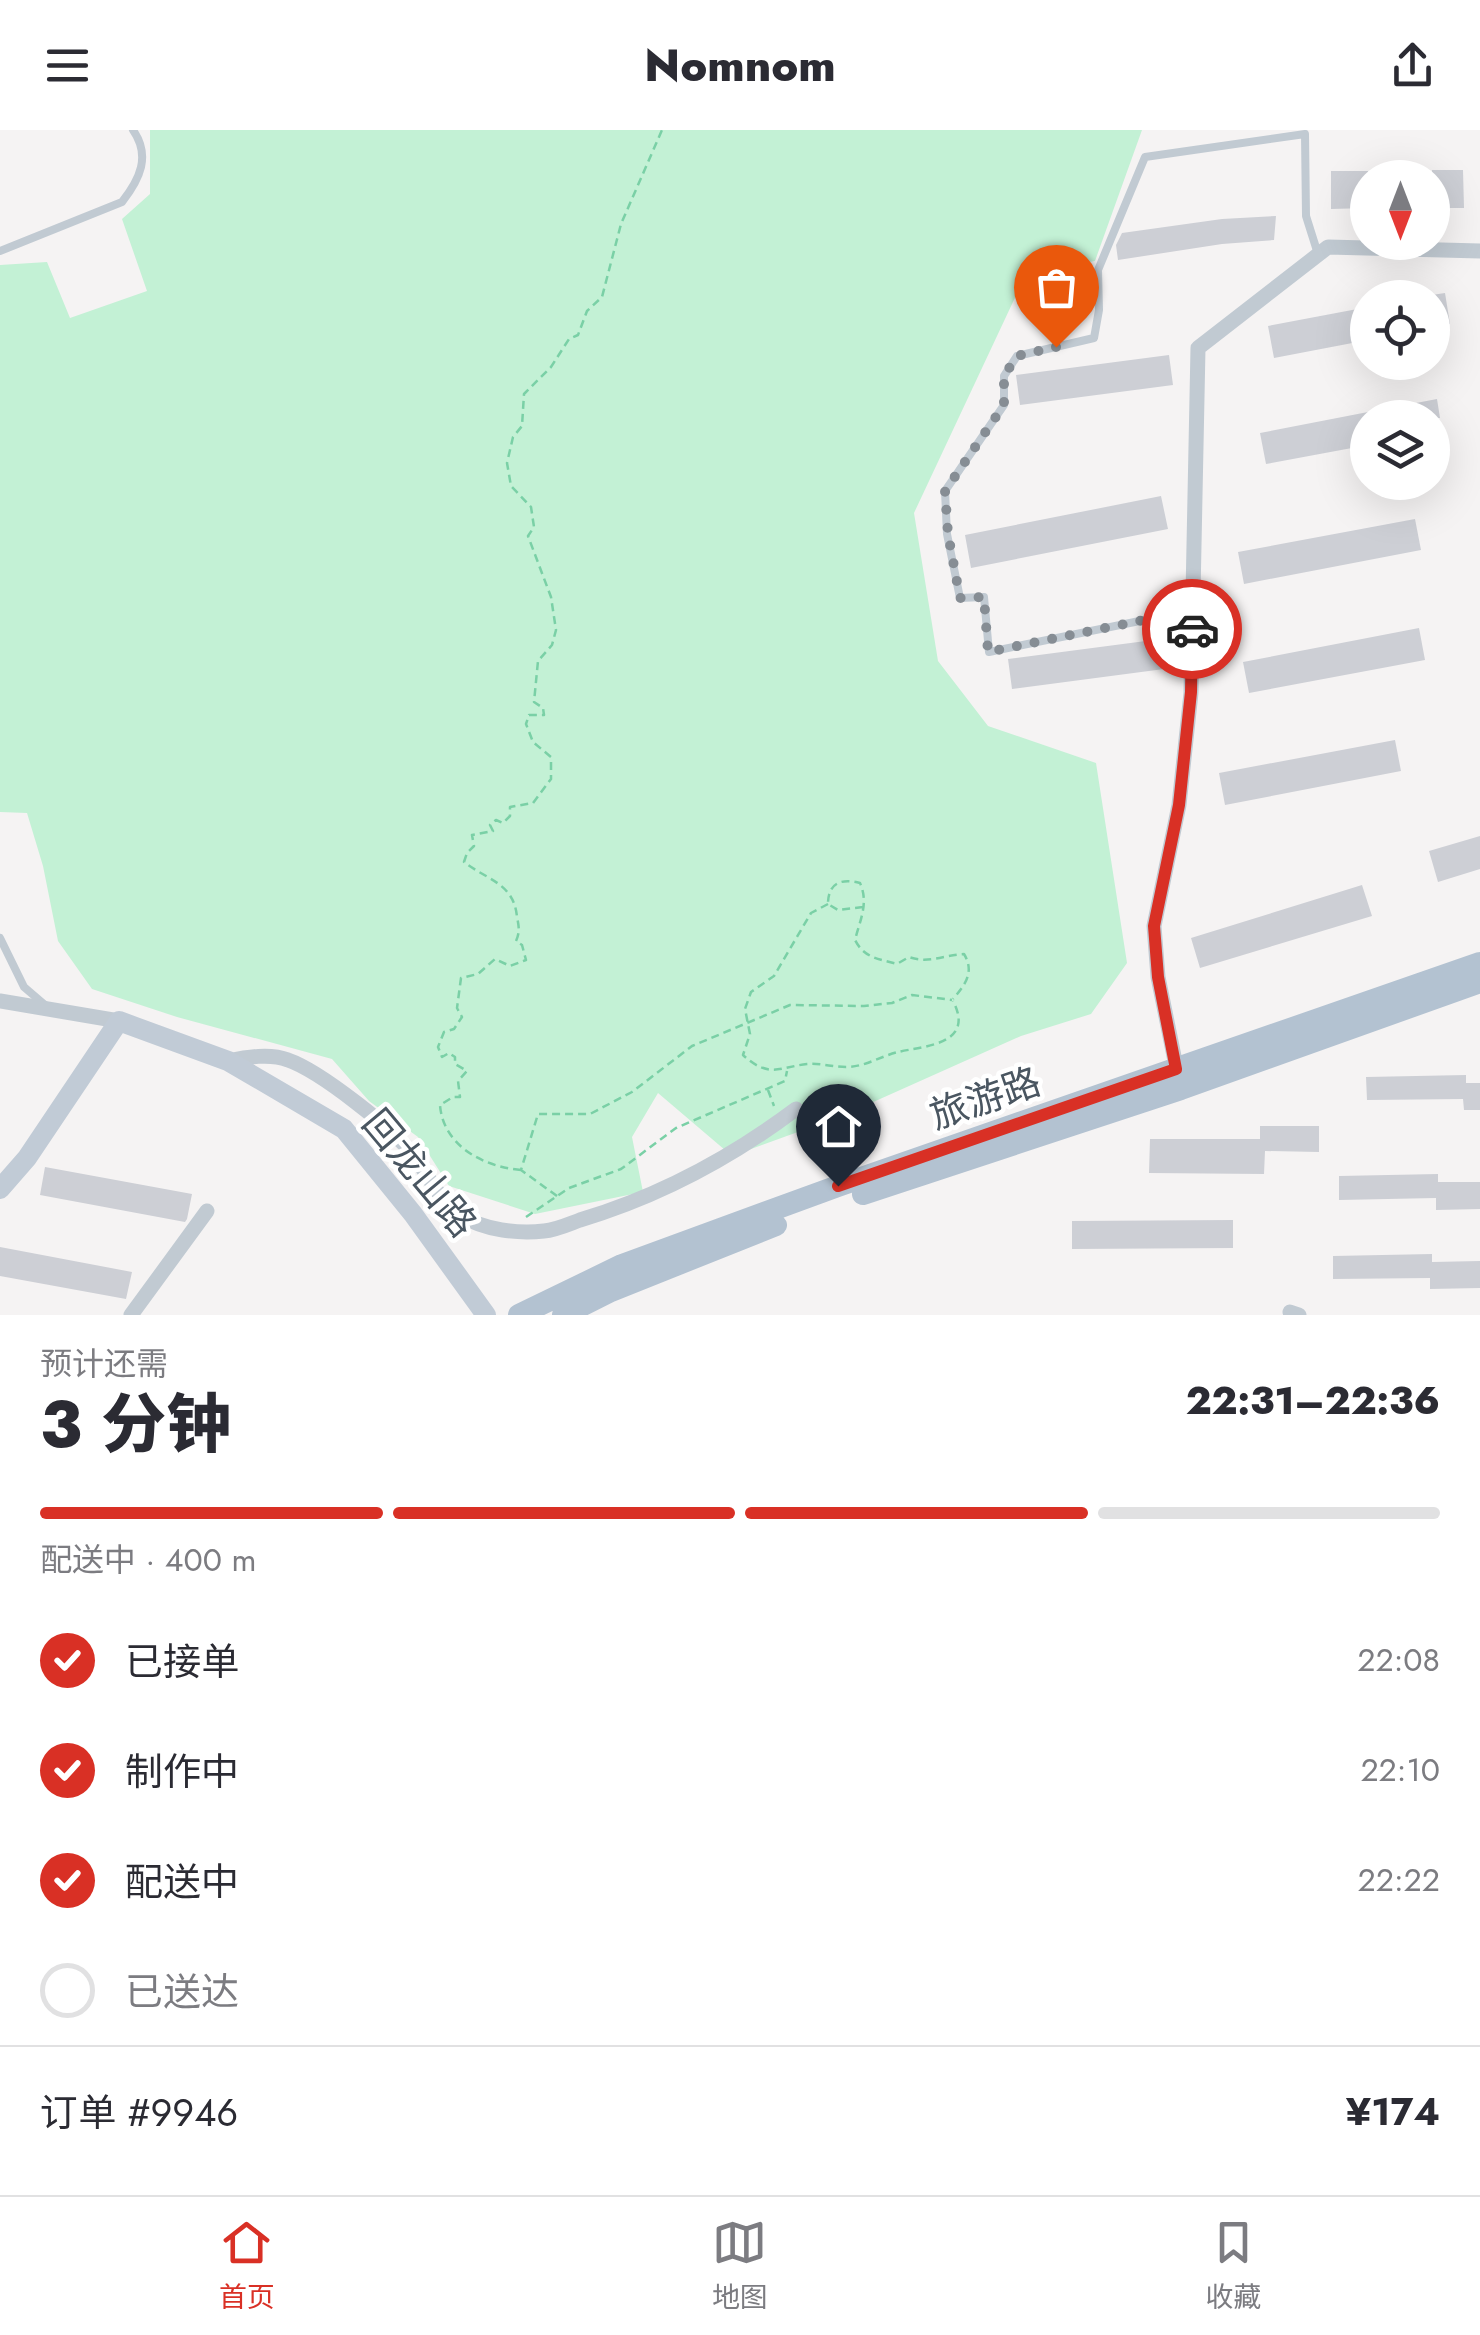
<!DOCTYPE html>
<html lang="zh">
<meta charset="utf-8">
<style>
:root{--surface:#fff;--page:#f2f2f3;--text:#2b2b33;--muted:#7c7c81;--line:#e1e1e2;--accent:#d93025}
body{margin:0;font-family:Jost,"Noto Sans SC",sans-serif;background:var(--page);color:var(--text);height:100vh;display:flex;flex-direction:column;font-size:38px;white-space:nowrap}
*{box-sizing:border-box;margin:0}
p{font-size:32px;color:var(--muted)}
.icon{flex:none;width:55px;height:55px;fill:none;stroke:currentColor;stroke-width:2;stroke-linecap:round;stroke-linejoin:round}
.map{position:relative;height:1185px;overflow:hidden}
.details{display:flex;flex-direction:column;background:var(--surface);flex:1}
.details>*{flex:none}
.needle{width:65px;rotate:180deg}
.tools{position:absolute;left:1350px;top:30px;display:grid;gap:20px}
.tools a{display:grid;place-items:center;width:100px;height:100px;border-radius:50%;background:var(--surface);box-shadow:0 10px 40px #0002;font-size:50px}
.pin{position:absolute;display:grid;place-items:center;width:85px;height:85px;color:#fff;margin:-102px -42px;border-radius:50% 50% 50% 0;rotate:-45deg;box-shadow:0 0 10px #0007}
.pin .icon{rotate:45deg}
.courier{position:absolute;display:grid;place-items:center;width:100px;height:100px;margin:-50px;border:8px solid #d93025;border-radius:50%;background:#fff;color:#222;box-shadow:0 2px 12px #0007}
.head em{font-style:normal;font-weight:800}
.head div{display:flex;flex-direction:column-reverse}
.head{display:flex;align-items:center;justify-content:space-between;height:170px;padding:0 40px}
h1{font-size:65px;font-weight:800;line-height:75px}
.bar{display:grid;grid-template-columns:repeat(4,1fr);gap:15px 10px;align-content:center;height:120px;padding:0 40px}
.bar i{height:12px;border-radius:8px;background:var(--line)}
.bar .current{background:var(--accent)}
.bar p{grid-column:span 4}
.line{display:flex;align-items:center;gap:25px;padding:0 40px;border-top:2px solid var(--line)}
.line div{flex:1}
ol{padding:0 40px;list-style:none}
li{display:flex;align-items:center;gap:30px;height:110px}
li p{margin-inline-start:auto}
li .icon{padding:10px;border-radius:50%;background:var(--accent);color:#fff;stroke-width:4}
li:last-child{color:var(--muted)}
li i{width:55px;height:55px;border:5px solid var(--line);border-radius:50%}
header{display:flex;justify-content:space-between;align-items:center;height:130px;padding:0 40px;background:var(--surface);font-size:45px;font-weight:800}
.dock{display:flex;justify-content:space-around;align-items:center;height:140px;border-top:2px solid var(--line);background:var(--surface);font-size:28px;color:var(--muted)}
.dock a{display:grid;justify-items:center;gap:5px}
.dock .current{color:var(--accent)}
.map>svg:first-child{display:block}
.green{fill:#c3f1d5}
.building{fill:#cdcfd5}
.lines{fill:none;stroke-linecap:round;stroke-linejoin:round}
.path{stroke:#7ad0a6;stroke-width:2.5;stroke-dasharray:8 5;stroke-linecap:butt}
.lane{stroke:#c1cad2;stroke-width:8}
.street{stroke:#c1cad2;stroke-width:15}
.secondary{stroke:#c1cbd6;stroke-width:20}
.primary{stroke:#b3c2d1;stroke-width:22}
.done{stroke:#868d94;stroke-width:10;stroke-dasharray:0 18}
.route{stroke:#d93025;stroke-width:12}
.labels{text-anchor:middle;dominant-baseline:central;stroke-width:9;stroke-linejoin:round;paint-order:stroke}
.street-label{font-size:38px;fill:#4a5661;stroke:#fff}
</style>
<header><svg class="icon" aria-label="menu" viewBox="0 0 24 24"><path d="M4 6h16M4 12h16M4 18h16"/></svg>Nomnom<svg class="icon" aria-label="share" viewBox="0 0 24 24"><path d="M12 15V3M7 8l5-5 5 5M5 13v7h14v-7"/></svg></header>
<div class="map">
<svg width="1480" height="1185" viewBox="0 0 1480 1185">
<rect width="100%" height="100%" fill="#f5f3f3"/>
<path class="green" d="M150,0h992l-47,131 -68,11 -113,241 24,148 50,65 108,37 31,200 -36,51 -70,22 -179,80 -110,40 -74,-63 -26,44 11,55 -108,22 -86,-28 -31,-49 -49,-36 -37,-42 -155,-42 -85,-28 -34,-48 -15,-75 -16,-53 -27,-1v-547l47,-3 23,56 77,-27 -25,-72 28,-25z"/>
<path class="building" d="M1432,40h31l1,38h-32z
M1331,41h37v37l-37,1z
M1276,86l-2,24 -52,4 -104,16 -2,-15 6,-12 100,-14z
M1445,163l5,31 -18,3v-32z
M1368,177v33l-94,18 -6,-32z
M1169,225l4,30 -153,20 -4,-30z
M1437,269l3,19h-71v-6z
M1368,282v33l-102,19 -6,-31z
M1161,366l7,33 -197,39 -6,-33z
M1415,389l6,31 -177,34 -6,-32z
M1419,498l6,32 -176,33 -6,-31z
M1161,509l3,30 -152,20 -4,-30z
M1395,610l6,31 -176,34 -6,-32z
M1480,706v33l-42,13 -9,-31z
M1362,755l10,31 -172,52 -9,-30z
M1466,945v8h14v27h-16l-1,-11 -96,1 -1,-23z
M1260,996h59v26l-54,-1 -1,23 -115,-1 1,-34h110z
M45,1037l147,27 -5,25 -2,3 -145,-27z
M1438,1044v8h42v27l-44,1v-12l-97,2v-24z
M1233,1090v28l-161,1v-28z
M0,1117l132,25 -6,27 -126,-23z
M1432,1124v8l48,-1v27l-50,1v-11l-97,1v-23z"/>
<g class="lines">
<path class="path" d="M828,774l-17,9 -37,63 -23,16 -6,17 5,25 -7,21c26,24 37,12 64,9 13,-1 26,3 39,3 19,0 35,-11 52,-15 25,-6 78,-7 55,-51
M863,777l-25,3 -10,-6c0,-21 13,-26 32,-21 9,20 0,37 -5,57 9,18 24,19 42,24l12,-7c19,7 35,-2 55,-3 11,18 1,31 -11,45
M768,960l6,16
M521,1040c-37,-3 -78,-24 -81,-65l13,-8h7l-2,-16 9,-10 -12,-7v-7l-6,-4 -7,4 -4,-10 6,-15 10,-3 8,-12 -5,-9 4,-30 17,-4 17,-15 15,7 16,-6 -4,-15 -6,-4c4,-9 3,-14 1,-24 -3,-34 -30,-37 -53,-55l3,-9 7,-7 -2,-11 21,-4 -3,-6 6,-5 7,3 7,-7v-9l23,-4 18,-24v-22l-18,-15 -7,-18 3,-9h15l-1,-7 -9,-6 4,-41 14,-16 4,-15 -5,-33 -23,-61 6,-9 -3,-20 -20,-21 -4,-23 6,-26 9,-11 2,-32 27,-27 18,-28 9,-4 9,-24 15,-14 19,-73 41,-94
M557,1066l-36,-26 17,-56h52l42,-22 60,-46 98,-41 74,1 28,-3 20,-8 40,5
M526,1087l43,-29 52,-19 55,-41 109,-47 2,-10"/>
<path class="lane" d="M0,121l122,-49c18,-23 29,-46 11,-72
M1193,480l-204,42 -5,-55 -24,1 -13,-64 -2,-43 59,-86v-29l13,-20 77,-18 5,-28 -1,-40 47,-113 160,-23 1,82 12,38
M0,808l24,49 21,18"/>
<path class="street" d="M0,871l119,20
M228,931c19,-4 42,-8 60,-1 32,11 107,70 127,97 15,21 24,44 47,59 22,14 56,18 82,15 12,-1 25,-7 36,-11 77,-23 152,-63 216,-111
M1178,946l-20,-99 -4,-51 25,-121 12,-112 7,-345 130,-101 152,4
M1290,1182l9,3
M131,1185l76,-104"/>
<path class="secondary" d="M0,1059l27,-31 92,-137 109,40 116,68 69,85 73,101"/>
<path class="primary" d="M863,1064l318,-105 299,-107
M519,1185l103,-50 216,-79 642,-223
M563,1185l48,-24 165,-66"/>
</g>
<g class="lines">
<path class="done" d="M1056,217l-39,9 -13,20v29l-59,86 3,43 12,64 24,-1 4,55 205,-42 -1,19"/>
<path class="route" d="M838,1056l338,-117 -18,-92 -4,-51 25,-121 12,-113 1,-63"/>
</g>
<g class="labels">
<g class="street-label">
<text transform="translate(985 968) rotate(-19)">旅游路</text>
<text transform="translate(420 1043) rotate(50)">回龙山路</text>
</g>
</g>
</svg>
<div class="tools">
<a><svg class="needle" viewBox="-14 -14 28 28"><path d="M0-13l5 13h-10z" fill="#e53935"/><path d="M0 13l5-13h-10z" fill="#7c7c81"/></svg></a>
<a><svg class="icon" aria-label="locate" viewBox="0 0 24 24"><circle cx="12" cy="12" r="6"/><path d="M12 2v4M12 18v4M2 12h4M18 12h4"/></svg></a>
<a><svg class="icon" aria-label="layers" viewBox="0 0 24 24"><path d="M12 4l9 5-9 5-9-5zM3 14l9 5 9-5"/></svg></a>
</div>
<div class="pin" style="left:1056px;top:217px;background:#ea580c"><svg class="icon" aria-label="bag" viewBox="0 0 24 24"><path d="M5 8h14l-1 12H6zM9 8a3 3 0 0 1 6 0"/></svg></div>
<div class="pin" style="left:838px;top:1056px;background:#1f2937"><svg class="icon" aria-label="home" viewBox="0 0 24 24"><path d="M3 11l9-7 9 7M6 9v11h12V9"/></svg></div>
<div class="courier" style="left:1192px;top:499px"><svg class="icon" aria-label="car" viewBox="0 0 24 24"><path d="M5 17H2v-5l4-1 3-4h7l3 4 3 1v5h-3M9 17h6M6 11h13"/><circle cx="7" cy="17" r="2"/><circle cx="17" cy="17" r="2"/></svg></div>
</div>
<section class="details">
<div class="head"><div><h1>3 分钟</h1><p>预计还需</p></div><em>22:31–22:36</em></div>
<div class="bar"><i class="current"></i><i class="current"></i><i class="current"></i><i></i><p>配送中 · 400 m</p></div>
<ol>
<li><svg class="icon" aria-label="check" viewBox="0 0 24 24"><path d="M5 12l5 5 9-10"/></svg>已接单<p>22:08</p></li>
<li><svg class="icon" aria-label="check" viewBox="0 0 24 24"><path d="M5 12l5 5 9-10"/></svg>制作中<p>22:10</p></li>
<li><svg class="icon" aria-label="check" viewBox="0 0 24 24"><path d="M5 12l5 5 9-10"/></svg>配送中<p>22:22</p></li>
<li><i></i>已送达</li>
</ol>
<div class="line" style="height:130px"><div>订单 #9946</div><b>¥174</b></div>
</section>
<nav class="dock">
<a class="current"><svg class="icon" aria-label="home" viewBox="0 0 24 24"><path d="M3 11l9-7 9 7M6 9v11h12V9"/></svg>首页</a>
<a><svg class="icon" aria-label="map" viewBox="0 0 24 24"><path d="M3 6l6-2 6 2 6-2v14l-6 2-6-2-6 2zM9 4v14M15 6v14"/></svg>地图</a>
<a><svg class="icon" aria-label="saved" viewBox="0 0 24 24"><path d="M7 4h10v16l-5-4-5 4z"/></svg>收藏</a>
</nav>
